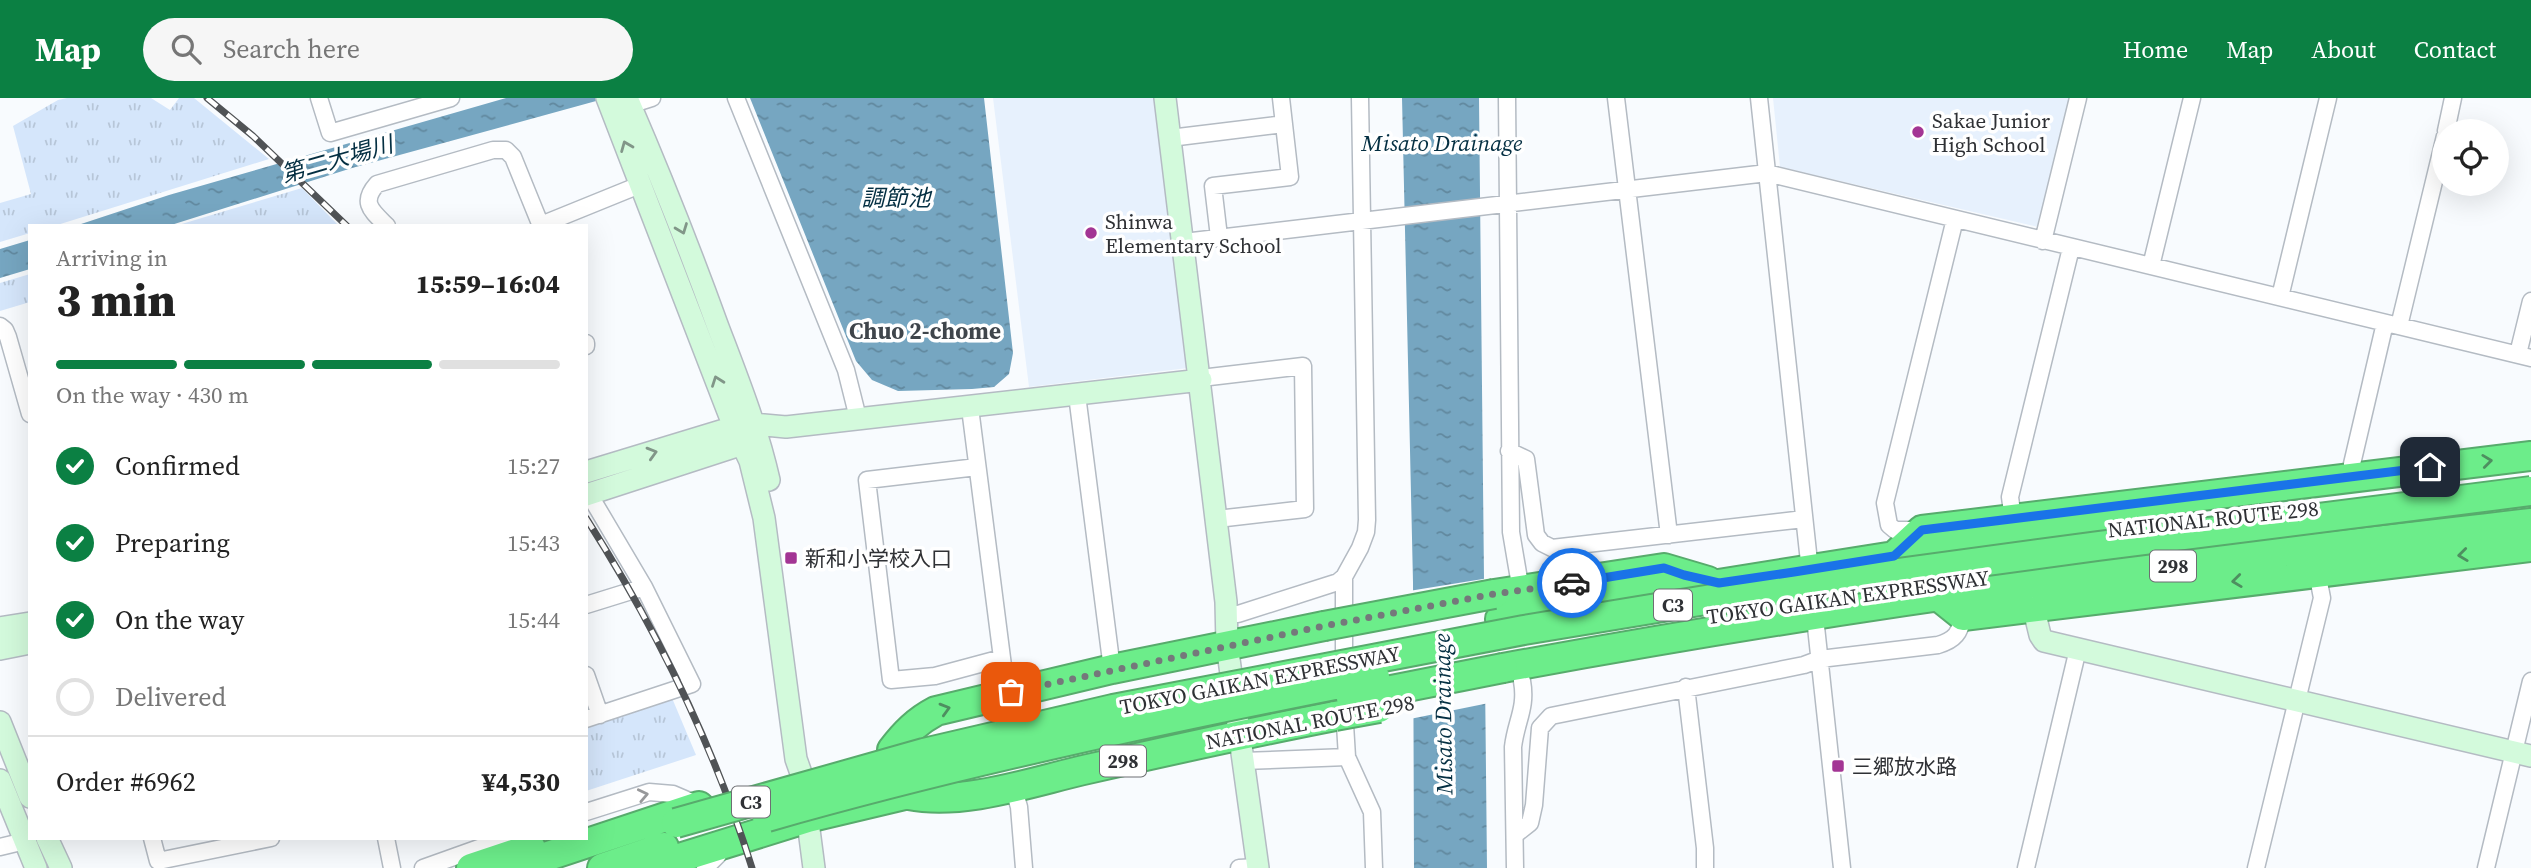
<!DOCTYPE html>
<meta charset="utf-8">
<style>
:root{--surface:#fff;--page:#f6f6f6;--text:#222;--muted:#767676;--line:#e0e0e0;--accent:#0b8043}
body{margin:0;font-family:"Source Serif 4","Noto Sans JP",serif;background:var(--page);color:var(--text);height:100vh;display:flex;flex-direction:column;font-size:26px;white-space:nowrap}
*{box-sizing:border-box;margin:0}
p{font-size:23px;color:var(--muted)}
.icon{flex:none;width:38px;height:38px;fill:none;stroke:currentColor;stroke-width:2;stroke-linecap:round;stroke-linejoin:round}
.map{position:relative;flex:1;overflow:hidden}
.drawer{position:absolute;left:28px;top:126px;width:560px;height:616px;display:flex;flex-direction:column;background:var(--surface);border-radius:0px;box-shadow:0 7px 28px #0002}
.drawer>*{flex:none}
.controls{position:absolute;left:2432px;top:21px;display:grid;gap:14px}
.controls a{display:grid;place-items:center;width:77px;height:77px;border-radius:50%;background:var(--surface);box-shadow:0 7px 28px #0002;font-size:35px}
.pin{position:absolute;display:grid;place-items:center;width:60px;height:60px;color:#fff;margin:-30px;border-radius:14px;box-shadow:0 4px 10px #0006}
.courier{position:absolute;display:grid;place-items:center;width:70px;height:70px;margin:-35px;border:5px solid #1a73e8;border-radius:50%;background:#fff;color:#222;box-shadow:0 2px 9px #0007}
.summary em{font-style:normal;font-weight:800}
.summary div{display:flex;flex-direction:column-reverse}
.summary{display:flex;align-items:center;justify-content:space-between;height:119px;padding:0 28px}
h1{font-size:46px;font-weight:800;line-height:52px}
.bar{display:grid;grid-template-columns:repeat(4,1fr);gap:10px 7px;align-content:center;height:84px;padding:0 28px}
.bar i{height:9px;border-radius:5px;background:var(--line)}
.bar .current{background:var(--accent)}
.bar p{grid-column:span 4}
.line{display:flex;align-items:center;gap:18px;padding:0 28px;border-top:2px solid var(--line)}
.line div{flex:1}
ol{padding:0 28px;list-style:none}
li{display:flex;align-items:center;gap:21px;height:77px}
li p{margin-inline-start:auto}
li .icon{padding:7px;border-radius:50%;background:var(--accent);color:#fff;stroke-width:4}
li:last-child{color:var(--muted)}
li i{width:38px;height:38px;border:4px solid var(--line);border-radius:50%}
header{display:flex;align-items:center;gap:42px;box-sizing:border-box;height:98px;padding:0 35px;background:var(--accent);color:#fff}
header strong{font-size:33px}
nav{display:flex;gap:38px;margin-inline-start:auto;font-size:24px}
.search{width:490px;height:63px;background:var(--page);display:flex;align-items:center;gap:18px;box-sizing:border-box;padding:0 24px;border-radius:38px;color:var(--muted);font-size:26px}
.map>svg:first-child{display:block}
.built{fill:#e7f1fd}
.grass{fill:url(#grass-tufts)}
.water{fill:url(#water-ripples)}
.pier{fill:#f8fbfe}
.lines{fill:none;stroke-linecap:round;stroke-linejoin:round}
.street-casing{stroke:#b4bbc3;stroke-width:19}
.secondary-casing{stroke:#b4bbc3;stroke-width:24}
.highway-casing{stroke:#57ab6c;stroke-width:32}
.street{stroke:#fff;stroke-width:16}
.secondary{stroke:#d3fadc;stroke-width:21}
.highway{stroke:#6ced8a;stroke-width:28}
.rail-casing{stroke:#505356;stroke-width:7}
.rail{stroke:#fff;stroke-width:4.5;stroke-dasharray:13;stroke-linecap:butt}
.highway-bridge-casing{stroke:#57ab6c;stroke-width:32;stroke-linecap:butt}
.highway-bridge{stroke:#6ced8a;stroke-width:28}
.oneway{stroke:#819688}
.oneway2{stroke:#4e8f60}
.oneway3{stroke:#97989a}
.done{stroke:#75787b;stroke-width:7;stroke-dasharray:0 12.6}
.route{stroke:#1a73e8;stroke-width:9}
.poi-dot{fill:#a33594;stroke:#fff;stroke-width:2.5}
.labels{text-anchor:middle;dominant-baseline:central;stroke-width:7;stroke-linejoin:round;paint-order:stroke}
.shield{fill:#fff;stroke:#6d6f72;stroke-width:2}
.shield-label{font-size:19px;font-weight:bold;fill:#2f3135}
.poi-label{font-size:21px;fill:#2f3135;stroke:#fff;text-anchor:start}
.street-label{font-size:21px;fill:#2f3135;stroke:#fff}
.water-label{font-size:23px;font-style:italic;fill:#042f42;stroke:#fff}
.neighbourhood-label{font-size:23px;font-weight:bold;fill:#3f454b;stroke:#fff}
</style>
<header>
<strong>Map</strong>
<div class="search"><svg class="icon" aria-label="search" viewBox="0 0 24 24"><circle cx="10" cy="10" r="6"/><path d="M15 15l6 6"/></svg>Search here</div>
<nav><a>Home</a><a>Map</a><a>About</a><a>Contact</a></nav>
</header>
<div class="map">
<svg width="2531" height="770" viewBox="0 0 2531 770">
<defs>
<pattern id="grass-tufts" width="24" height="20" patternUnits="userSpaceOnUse" patternTransform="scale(1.75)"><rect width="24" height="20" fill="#d5e6fb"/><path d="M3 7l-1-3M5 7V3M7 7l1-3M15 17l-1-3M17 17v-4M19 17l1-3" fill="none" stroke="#b7c6d8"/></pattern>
<pattern id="water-ripples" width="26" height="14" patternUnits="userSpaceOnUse" patternTransform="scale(1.75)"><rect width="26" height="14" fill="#76a6c1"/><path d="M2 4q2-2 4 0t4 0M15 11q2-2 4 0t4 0" fill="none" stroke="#61889e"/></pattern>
</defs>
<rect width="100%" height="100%" fill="#f8fbfe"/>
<path class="built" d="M993,0h161l34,270 -159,19z
M1773,0h296l-31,129 -258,-60z"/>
<path class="grass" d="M67,0h84l19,12 9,-12h15l75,61 -215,67h-24v7l-30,9v-39l31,-9 -18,-68 45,-26z
M302,90l37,38h-164z
M30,176v28l-30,9v-28z
M672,600l24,57 -110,36v-65z"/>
<path class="water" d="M506,0h101l-255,70 -184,58h-93l94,-31z
M750,0h234l29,255 -4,21 -15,13 -22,2 -74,2 -26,-11 -16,-19z
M1402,0h77l8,770h-73l-1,-286z
M30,142v29l-30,9v-29z"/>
<path class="pier" d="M1489,480v125l-79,16 -1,-128z"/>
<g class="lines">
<g class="street-casing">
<path id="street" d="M319,0l11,35 121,-35
M736,0l110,272 12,48
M1507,0l4,434 10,59
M1616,0l53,437
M1759,0l83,770
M630,7l22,-7
M2446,33l7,-33
M1170,40l114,-14
M541,127l101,-41
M387,128c-15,-15 -27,-23 -10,-42l116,-34h13l7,7 28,69
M1219,139l-6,-51 77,-9 -9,-79
M2043,143l35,-143
M1184,144l583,-69 764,185
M2151,168l41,-168
M2280,199l48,-199
M0,228l5,4 3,7 22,77
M2399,228l46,-190
M586,245v3
M2518,256l13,-53
M1201,280l102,-12 2,143 -88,10
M1077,297l35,274
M970,310l32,250 3,23 6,11
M1509,353l17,8 10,76 6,8 10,5 252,-29
M977,369l-110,13 24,200 44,-4 67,-18
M2354,378l-2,-12 33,-141
M2013,421l-3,-22 61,-249
M1922,432h-27l-6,-5 -4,-22 70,-284
M586,507l58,-18
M1227,516h11l100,-32 6,-5
M1344,573v-94l16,-29 6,-16 1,-12 -7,-422
M586,577l14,40
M1686,589l19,161v20
M1344,610l3,49 25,55 2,56
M586,621l106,-35 -48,-97 -55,-93
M1243,663l104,-4
M1013,688l6,21 5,61
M586,714l63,-20 24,2 28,12
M1516,736l14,-11 4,-18 6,-77 11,-12 253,-51 16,-6 118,-14c17,-5 22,-12 25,-29
M152,740l6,23 113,-23
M386,740l6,30
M0,749l25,-6
M423,770l84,-30
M705,770l13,-13 2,-8
M1239,770l19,-1
M1515,770l-2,-121c3,-26 14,-39 9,-66
M2026,770l52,-219
M2256,770l66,-270 -5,-26
M2486,770l45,-187"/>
</g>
<g class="secondary-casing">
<path id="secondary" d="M607,0l127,329 16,34 14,57 32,241 6,17 12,92
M627,0c33,76 63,152 91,229 19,50 39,100 51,153
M1165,0l61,504 1,43 31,223
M586,374l148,-45 19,-3 33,3 415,-47
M586,397l169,-55
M2033,508l7,29 4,6 487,115
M0,530l30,-5
M0,551l30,-6
M0,624l30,75
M0,682l36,88
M47,740l14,30"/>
</g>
<g class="highway-casing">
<path id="highway" d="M1894,458l28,-26 609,-74
M1494,496l170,-26 44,13
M1938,498l25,20 568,-69
M1500,521l394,-63 262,-31
M1503,570c191,-35 383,-66 576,-91 150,-20 301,-36 452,-54
M892,652c13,-17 25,-29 44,-39l176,-42 212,-43
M909,697c56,11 125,-14 179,-26 83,-19 165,-37 247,-53
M471,770l60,-20
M512,770l187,-62
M602,770l62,-21
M647,770l161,-50 118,-28"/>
</g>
<use href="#street" class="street"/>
<use href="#secondary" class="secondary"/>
<use href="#highway" class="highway"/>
<g class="rail-casing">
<path id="rail" d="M207,0l46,38 94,90
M586,420c68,107 128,228 166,350"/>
</g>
<use href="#rail" class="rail"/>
<g class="highway-bridge-casing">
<path id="highway-bridge" d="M1324,528l170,-32
M1351,600l152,-30
M1335,618l44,-8
M767,719c200,-57 404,-100 608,-140
M676,725l248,-70 189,-44 411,-79 212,-35 362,-49 433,-55"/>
</g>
<use href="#highway-bridge" class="highway-bridge"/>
</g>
<defs><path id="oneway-chevron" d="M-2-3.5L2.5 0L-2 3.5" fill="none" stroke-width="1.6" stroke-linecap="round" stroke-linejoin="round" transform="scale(1.75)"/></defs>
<g class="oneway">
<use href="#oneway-chevron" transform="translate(626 48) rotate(-112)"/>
<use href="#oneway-chevron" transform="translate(682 131) rotate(69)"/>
<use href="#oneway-chevron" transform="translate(717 283) rotate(-110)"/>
<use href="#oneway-chevron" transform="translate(652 355) rotate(-16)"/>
</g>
<g class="oneway2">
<use href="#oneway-chevron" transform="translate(2487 363) rotate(-7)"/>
<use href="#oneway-chevron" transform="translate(2463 457) rotate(173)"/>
<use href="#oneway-chevron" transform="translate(2237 483) rotate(173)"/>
<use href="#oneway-chevron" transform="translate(945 611) rotate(-16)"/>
</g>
<use class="oneway3" href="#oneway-chevron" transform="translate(643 697) rotate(-12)"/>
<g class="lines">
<path class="done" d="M1011,594l313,-66 170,-32 78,-11"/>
<path class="route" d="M1572,485l92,-15 20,7 35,8 75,-11 100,-16 28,-26 508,-63"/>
</g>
<g class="poi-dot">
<circle cx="1918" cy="34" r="7"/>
<circle cx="1091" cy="135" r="7"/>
<rect x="784" y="453" width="14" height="14" rx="3.5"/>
<rect x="1831" y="661" width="14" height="14" rx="3.5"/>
</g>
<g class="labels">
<g class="shield">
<rect x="2150" y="452.5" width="46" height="31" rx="5"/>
<rect x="1654" y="491.5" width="38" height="31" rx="5"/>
<rect x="1100" y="647.5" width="46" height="31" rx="5"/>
<rect x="732" y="688.5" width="38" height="31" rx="5"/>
</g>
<g class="shield-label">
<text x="2173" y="468">298</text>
<text x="1673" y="507">C3</text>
<text x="1123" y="663">298</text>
<text x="751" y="704">C3</text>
</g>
<g class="poi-label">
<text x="1932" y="22">Sakae Junior<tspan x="1932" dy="24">High School</tspan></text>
<text x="1105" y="123">Shinwa<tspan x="1105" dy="24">Elementary School</tspan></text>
<text x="805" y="460">新和小学校入口</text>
<text x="1852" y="668">三郷放水路</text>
</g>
<g class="street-label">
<text transform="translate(2213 421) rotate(-6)">NATIONAL ROUTE 298</text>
<text transform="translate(1848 499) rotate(-8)">TOKYO GAIKAN EXPRESSWAY</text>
<text transform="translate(1260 582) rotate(-11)">TOKYO GAIKAN EXPRESSWAY</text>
<text transform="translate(1310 624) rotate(-11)">NATIONAL ROUTE 298</text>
</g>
<g class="water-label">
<text x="1442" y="45">Misato Drainage</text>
<text transform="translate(337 61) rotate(-16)">第二大場川</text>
<text x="896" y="100">調節池</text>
<text transform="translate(1443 616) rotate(-91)">Misato Drainage</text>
</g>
<g class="neighbourhood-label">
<text x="925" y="233">Chuo 2-chome</text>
</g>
</g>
</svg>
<div class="controls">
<a><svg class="icon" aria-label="locate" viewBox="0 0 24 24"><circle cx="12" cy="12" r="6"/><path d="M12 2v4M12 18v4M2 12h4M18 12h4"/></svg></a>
</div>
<div class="pin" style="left:1011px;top:594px;background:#ea580c"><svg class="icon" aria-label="bag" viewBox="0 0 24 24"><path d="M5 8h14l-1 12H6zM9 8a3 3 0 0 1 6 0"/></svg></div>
<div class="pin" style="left:2430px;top:369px;background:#1f2937"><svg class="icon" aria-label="home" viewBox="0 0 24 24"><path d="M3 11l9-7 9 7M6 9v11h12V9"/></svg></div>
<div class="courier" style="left:1572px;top:485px"><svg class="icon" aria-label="car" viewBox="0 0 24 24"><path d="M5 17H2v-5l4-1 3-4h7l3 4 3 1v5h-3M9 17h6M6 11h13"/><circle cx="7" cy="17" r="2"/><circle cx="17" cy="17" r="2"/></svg></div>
<section class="drawer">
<div class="summary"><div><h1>3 min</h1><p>Arriving in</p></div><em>15:59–16:04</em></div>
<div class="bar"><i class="current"></i><i class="current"></i><i class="current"></i><i></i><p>On the way · 430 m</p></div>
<ol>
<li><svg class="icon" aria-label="check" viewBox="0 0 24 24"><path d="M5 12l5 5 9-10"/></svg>Confirmed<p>15:27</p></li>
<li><svg class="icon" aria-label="check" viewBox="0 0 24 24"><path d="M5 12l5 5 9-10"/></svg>Preparing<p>15:43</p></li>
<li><svg class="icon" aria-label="check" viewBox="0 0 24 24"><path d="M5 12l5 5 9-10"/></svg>On the way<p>15:44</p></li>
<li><i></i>Delivered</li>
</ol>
<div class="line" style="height:91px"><div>Order #6962</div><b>¥4,530</b></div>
</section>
</div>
